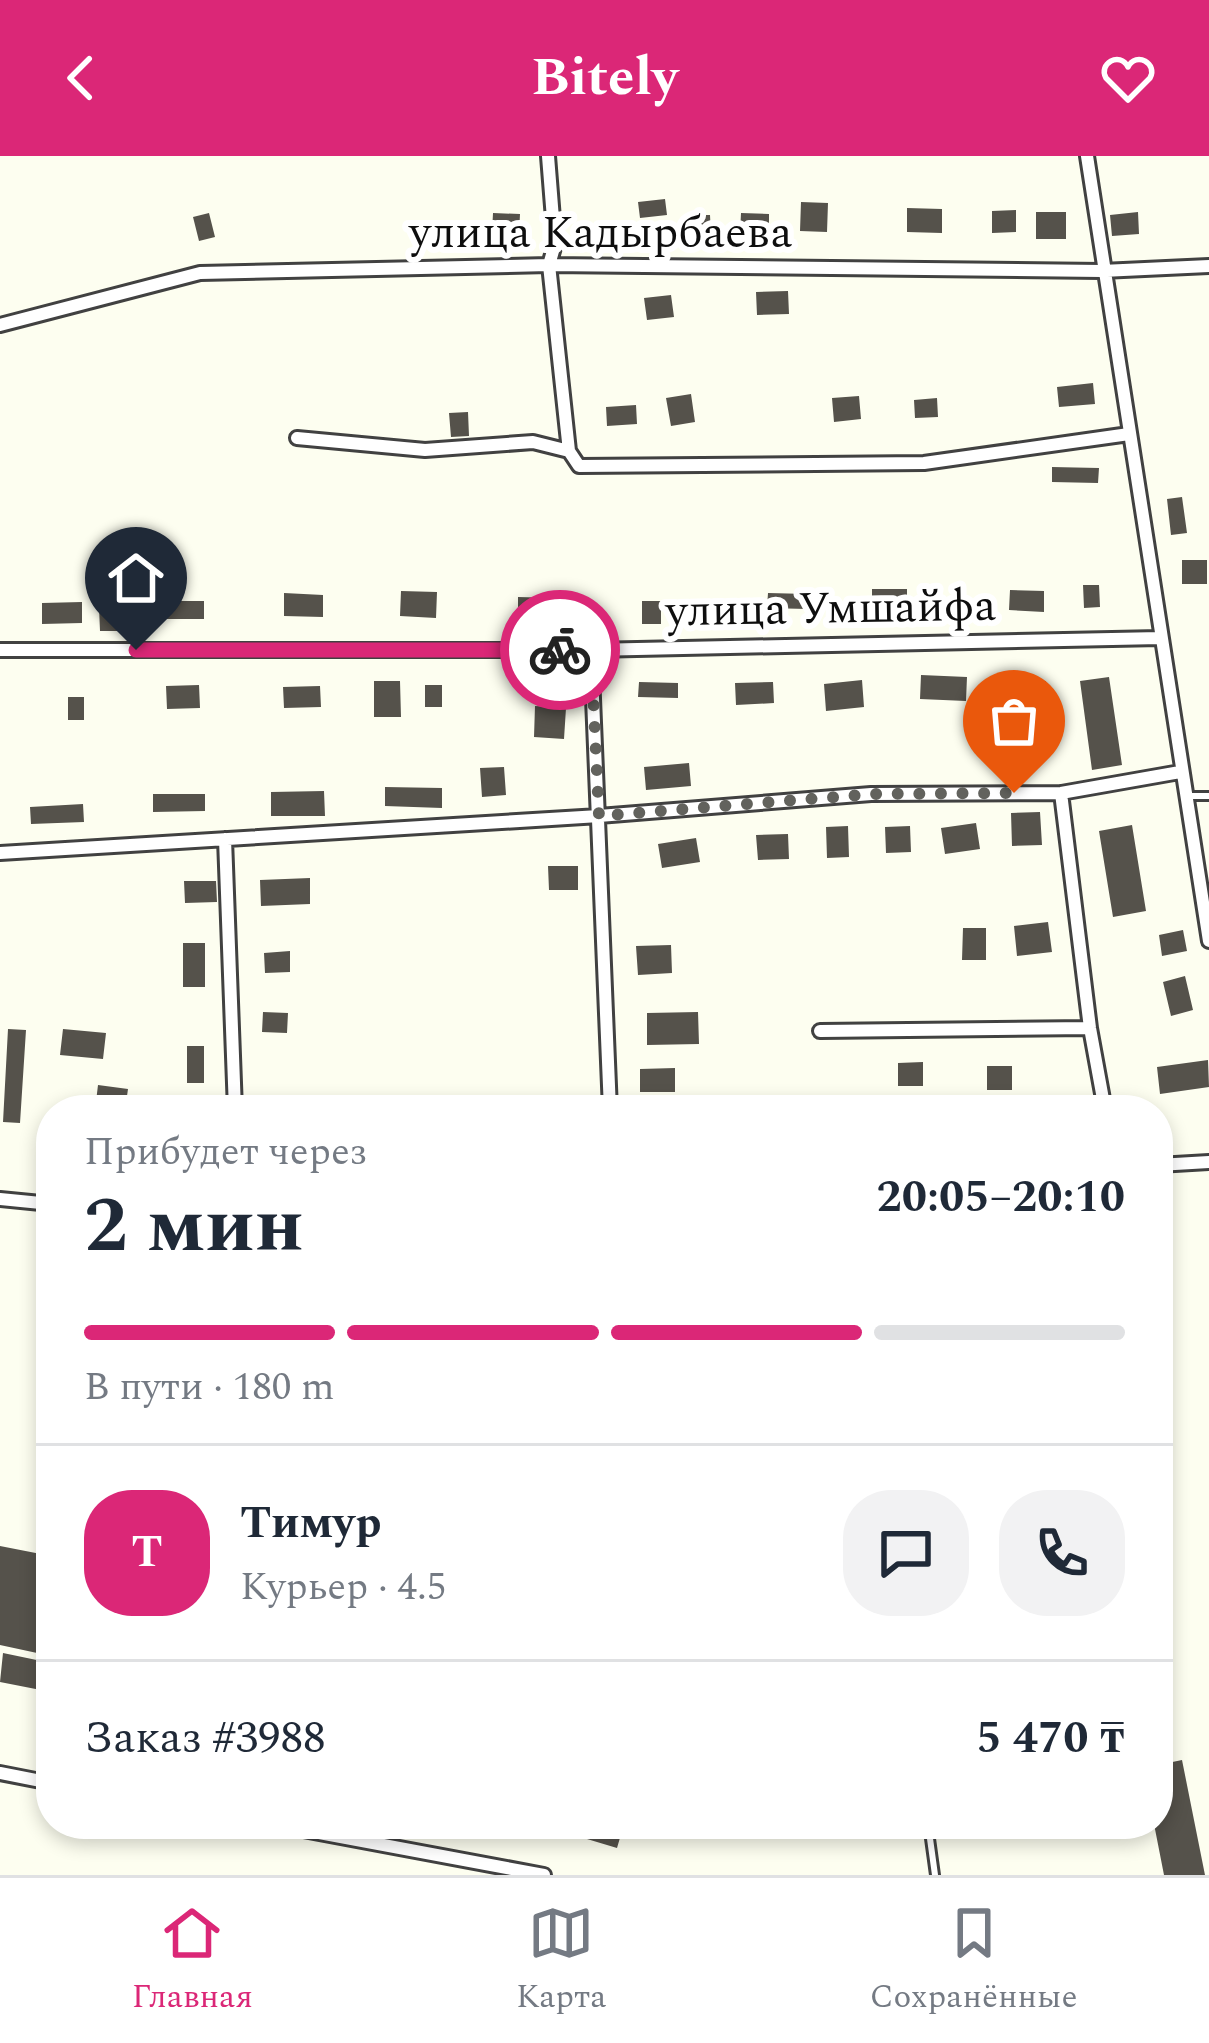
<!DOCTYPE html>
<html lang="ru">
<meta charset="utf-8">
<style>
:root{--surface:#fff;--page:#f2f2f3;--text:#1f2937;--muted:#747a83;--line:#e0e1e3;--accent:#db2777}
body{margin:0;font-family:Spectral,serif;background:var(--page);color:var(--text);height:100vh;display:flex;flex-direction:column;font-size:45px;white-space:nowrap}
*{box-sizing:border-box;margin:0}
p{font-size:39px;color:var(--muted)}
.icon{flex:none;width:66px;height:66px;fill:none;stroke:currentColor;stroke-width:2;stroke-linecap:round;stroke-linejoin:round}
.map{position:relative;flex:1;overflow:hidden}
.side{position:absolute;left:36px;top:939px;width:1137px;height:744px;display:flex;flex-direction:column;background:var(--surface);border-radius:48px;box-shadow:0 6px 18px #0003}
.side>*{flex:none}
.pin{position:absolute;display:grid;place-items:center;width:102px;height:102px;color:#fff;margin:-123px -51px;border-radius:50% 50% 50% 0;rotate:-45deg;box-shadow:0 0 12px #0007}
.pin .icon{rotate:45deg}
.courier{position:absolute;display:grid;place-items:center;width:120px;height:120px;margin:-60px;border:9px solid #db2777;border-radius:50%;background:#fff;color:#222;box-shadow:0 3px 15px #0007}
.summary em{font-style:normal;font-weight:700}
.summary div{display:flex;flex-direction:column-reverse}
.summary{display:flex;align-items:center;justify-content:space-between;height:204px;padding:0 48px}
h1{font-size:78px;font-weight:700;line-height:90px}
.bar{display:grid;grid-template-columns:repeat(4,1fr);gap:18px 12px;align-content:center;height:144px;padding:0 48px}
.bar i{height:15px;border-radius:9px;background:var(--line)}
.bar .current{background:var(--accent)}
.bar p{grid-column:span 4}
.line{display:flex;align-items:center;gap:30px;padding:0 48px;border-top:3px solid var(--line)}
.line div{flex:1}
.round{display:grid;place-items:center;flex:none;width:126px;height:126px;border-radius:48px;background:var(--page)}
header{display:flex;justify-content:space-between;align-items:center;height:156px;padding:0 48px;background:var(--accent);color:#fff;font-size:54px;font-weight:700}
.tab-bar{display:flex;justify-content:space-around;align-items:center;height:168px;border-top:3px solid var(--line);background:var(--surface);font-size:33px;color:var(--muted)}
.tab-bar a{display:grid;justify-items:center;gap:6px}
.tab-bar .current{color:var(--accent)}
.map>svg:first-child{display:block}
.building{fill:#55524b}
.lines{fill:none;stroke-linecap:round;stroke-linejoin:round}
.service-casing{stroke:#414141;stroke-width:12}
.minor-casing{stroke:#414141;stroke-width:18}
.service{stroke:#fff;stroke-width:6}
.minor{stroke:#fff;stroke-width:12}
.done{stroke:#62625d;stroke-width:12;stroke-dasharray:0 21.6}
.route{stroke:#db2777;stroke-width:15}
.labels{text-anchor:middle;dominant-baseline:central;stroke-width:12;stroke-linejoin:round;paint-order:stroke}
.street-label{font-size:45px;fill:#0e0e0e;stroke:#fff}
</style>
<header><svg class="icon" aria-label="back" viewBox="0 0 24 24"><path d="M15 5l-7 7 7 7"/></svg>Bitely<svg class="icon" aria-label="heart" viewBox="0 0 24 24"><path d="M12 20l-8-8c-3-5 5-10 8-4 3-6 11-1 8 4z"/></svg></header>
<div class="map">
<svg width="1209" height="1719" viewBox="0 0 1209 1719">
<rect width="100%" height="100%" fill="#fdfef0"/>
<path class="building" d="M665,43l2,16 -27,3 -2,-16z
M801,46l27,1 -1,29 -27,-1z
M907,52l35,1v24l-35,-1z
M1016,54v22l-24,1v-22z
M1036,56h30v27h-30z
M1138,56l1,22 -27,2 -2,-21z
M209,57l6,24 -16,4 -6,-24z
M493,57l27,1 -1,20 -27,-1z
M741,57l28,1v21l-29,-1z
M689,59h21l1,20h-22z
M788,135l1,23 -32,1 -1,-23z
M671,139l3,22 -27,3 -3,-22z
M1093,227l2,21 -36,3 -2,-20z
M691,238l4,28 -24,4 -5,-28z
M859,240l2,23 -27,3 -2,-24z
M937,242l1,19 -23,1 -1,-18z
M636,249l1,19 -30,2 -1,-19z
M468,256l1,24 -18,1 -2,-24z
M1052,311l47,1 -1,15 -46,-1z
M1182,341l5,36 -16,2 -4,-36z
M1182,404h25v24h-25z
M98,427h21l1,48h-20z
M1083,429h16l1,22 -16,1z
M872,433h35v27h-35z
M1010,434l34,1v21l-35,-2z
M401,435l36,1 -1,26 -36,-2z
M284,437l39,2v22l-39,-1z
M768,437l40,1 -1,15 -40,-1z
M518,441l38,1 -1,23 -37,-1z
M165,445h39v18h-39z
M642,445h19v23h-19z
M82,446v21l-40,1v-21z
M921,519l46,2 -1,24 -46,-2z
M1109,521l13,88 -30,5 -12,-89z
M1005,523l41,2 -1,24 -41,-1z
M862,524l2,27 -38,4 -2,-27z
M374,525h26l1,36h-27z
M639,526l39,1v15l-40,-1z
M773,526l1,21 -38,2 -1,-22z
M199,529l1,23 -33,1 -1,-23z
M425,529h17v22h-17z
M320,530l1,21 -37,1 -1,-21z
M68,541h16v23h-16z
M535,550l31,2 -2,31 -30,-2z
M689,607l2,23 -45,4 -2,-23z
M504,611l2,28 -24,2 -2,-29z
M385,631l57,1v20l-57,-2z
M324,635l1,25h-54v-24z
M153,638h52v17l-52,1z
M83,648l1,18 -53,2 -1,-17z
M1040,656l2,33 -30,1 -1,-33z
M976,667l4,26 -35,5 -4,-26z
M1132,669l14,86 -33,6 -14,-86z
M848,670l1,31 -22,1 -1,-31z
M910,670l1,26 -25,1 -1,-26z
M788,678l1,25 -31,1 -2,-25z
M696,682l4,24 -38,6 -4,-24z
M548,710h30v24h-29z
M310,722v26l-49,2 -1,-26z
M184,725h32l1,21 -32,1z
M1048,766l4,30 -35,4 -3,-30z
M963,772h23v32h-24z
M1183,774l4,21 -25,5 -3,-21z
M183,787h22v44h-22z
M671,789l1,28 -34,2 -2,-29z
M290,795v21l-25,1 -1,-20z
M1185,820l8,34 -22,6 -8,-34z
M263,856l25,1 -1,20 -25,-1z
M698,856l1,32 -52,1v-32z
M8,873l18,1 -6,93 -17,-1z
M63,873l43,4 -3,26 -43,-4z
M187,890h17v37h-17z
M1208,904l1,27 -49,7 -3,-27z
M923,906v24h-25v-23z
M987,910h25v24h-25z
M675,912v24h-35v-23z
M98,929l30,4 -3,21h-30z
M0,1390l51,10v100l-51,-11z
M3,1497l48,10v29l-51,-10z
M1182,1604l23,115h-41l-10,-51h4v-59z
M592,1668h32l-7,24 -30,-9z"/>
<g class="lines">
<g class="service-casing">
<path id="service" d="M1188,640h21
M928,1668l7,51"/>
</g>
<g class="minor-casing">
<path id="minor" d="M548,0l7,88 -6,21 20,186 10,15 345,-3 205,-29
M1087,0l122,785
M0,169l200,-52 349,-8 553,6 107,-5
M297,282l128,12 108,-8 36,9
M0,494h591l569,-12
M591,494l19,460
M1061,637l29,235 15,82
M225,683l10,271
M0,697l599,-37 272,-22 190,-1 119,-21
M820,875l270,-3
M1158,1009l51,-3
M0,1043l51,5
M0,1617l51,10
M271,1668l273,51"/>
</g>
<use href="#service" class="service"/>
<use href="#minor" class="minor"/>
</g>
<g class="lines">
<path class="done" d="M560,494h31l8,166 273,-22 142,-1"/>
<path class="route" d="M136,494h424"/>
</g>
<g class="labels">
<g class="street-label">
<text x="601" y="77">улица Кадырбаева</text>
<text transform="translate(831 453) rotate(-1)">улица Умшайфа</text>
</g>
</g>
</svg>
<div class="pin" style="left:1014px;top:637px;background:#ea580c"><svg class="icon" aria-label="bag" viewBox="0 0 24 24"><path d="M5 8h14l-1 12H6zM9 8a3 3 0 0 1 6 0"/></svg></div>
<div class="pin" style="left:136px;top:494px;background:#1f2937"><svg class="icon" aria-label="home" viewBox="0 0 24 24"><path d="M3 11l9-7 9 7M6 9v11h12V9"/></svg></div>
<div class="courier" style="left:560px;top:494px"><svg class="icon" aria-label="bike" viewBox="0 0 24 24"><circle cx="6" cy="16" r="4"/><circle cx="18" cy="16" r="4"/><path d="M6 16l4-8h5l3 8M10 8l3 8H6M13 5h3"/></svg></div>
<section class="side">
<div class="summary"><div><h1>2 мин</h1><p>Прибудет через</p></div><em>20:05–20:10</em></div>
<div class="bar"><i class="current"></i><i class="current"></i><i class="current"></i><i></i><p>В пути · 180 m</p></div>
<div class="line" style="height:216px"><b class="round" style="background:var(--accent);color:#fff">Т</b><div><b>Тимур</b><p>Курьер · 4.5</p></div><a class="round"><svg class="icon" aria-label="chat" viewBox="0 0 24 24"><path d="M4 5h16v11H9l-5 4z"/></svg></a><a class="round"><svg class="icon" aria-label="phone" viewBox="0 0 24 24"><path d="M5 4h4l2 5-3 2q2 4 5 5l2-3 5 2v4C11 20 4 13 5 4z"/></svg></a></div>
<div class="line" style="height:156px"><div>Заказ #3988</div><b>5 470 ₸</b></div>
</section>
</div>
<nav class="tab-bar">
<a class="current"><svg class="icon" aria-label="home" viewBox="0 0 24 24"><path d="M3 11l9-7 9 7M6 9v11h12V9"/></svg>Главная</a>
<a><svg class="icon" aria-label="map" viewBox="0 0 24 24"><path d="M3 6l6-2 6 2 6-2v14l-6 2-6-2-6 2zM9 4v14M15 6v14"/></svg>Карта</a>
<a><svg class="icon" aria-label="saved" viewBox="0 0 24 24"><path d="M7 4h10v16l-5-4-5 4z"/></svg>Сохранённые</a>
</nav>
